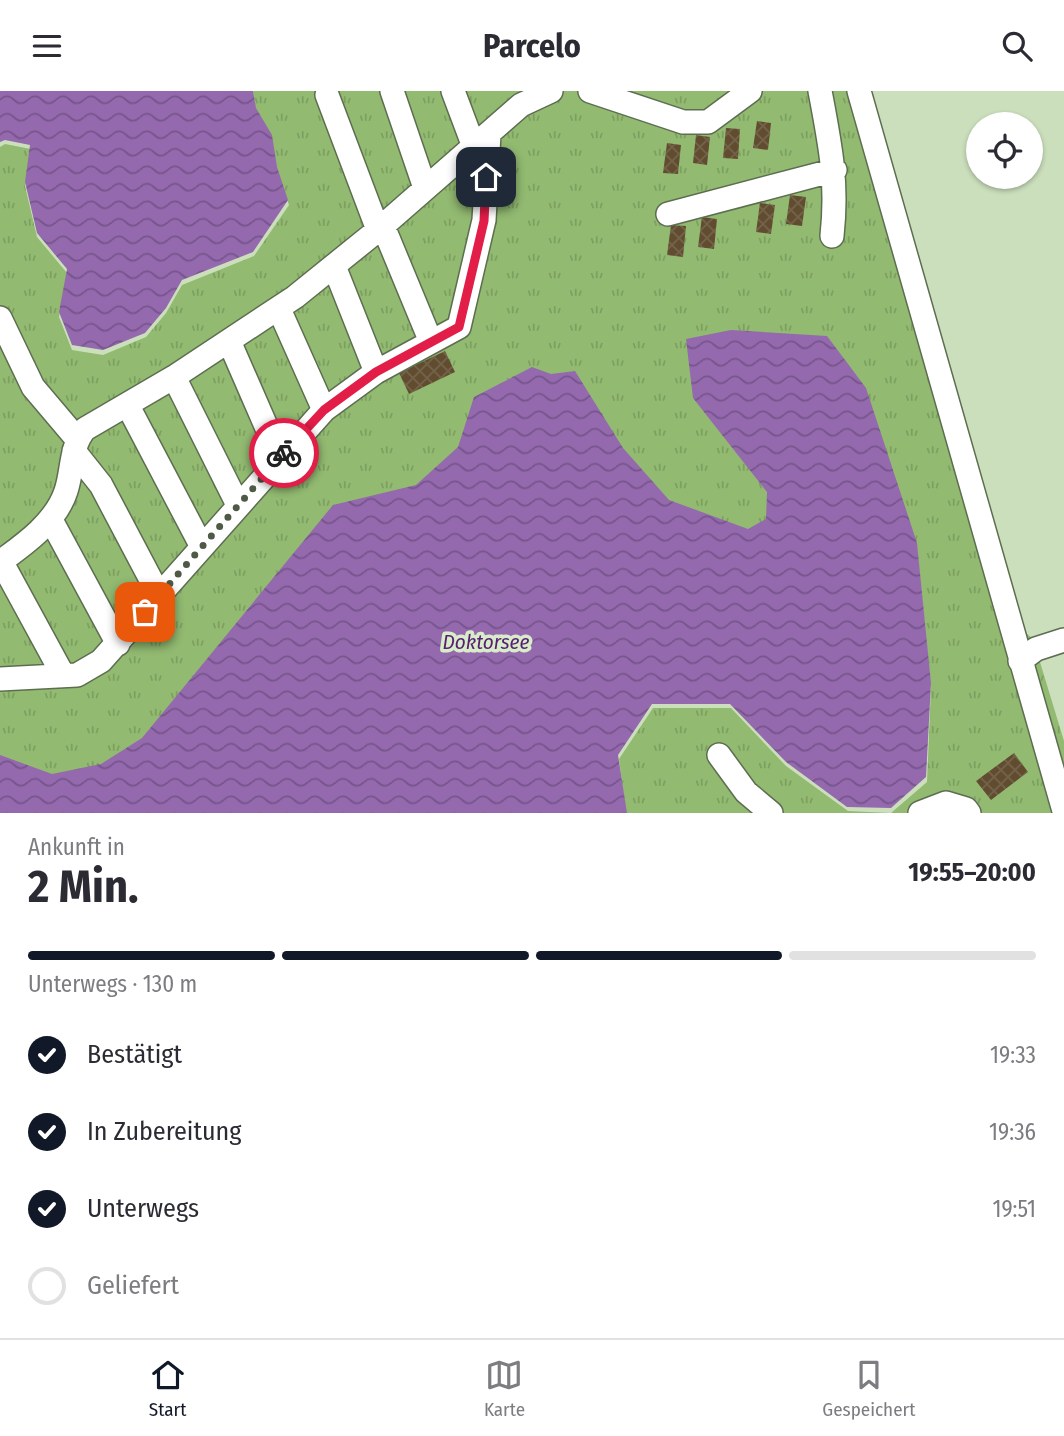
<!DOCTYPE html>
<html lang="de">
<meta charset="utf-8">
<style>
:root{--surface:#fff;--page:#f2f2f3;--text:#2b2b33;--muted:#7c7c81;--line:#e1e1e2;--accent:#111827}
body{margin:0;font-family:"Fira Sans Condensed",sans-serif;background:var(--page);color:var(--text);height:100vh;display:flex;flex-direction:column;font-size:26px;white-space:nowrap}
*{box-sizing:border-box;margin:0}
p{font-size:23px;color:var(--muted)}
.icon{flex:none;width:38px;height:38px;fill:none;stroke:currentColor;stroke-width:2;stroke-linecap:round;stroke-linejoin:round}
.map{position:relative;height:722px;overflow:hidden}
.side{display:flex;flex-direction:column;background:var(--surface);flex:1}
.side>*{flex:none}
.buttons{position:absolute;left:966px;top:21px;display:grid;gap:14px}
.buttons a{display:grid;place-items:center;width:77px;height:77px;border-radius:50%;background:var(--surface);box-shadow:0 2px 5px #0004;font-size:35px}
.pin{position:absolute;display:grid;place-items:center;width:60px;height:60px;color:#fff;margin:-30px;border-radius:14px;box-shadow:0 4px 10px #0006}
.courier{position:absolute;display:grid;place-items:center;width:70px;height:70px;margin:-35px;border:5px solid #e11d48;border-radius:50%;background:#fff;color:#222;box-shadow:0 2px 9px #0007}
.summary em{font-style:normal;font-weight:700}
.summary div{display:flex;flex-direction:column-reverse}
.summary{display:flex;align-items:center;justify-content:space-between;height:119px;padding:0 28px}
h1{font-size:46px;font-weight:700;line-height:52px}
.bar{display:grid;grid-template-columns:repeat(4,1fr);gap:10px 7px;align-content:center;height:84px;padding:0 28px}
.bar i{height:9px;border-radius:5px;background:var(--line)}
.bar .active{background:var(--accent)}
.bar p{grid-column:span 4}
ol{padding:0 28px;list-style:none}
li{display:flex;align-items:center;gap:21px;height:77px}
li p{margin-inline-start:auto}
li .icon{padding:7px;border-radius:50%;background:var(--accent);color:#fff;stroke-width:4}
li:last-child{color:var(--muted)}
li i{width:38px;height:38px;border:4px solid var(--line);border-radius:50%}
header{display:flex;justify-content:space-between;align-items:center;height:91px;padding:0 28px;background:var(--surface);font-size:32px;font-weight:700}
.tab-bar{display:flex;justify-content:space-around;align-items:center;height:98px;border-top:2px solid var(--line);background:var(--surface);font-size:19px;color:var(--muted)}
.tab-bar a{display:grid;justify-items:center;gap:4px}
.tab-bar .active{color:var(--accent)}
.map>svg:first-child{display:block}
.park{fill:url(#park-tufts)}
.water{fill:url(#water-waves)}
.building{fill:url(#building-cross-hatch)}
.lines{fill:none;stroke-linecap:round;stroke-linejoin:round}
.minor-casing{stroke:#5d6e50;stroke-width:26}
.minor{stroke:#fff;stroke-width:23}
.done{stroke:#4e5946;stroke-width:7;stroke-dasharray:0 12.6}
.route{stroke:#e11d48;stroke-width:9}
.labels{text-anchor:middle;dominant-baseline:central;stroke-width:7;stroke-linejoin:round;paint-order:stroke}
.water-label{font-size:21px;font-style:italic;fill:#571e73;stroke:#d8ecc9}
</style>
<header><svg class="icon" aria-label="menu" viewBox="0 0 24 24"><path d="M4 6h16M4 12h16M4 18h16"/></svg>Parcelo<svg class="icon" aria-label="search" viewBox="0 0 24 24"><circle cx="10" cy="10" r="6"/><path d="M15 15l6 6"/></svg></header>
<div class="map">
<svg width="1064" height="722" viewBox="0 0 1064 722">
<defs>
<pattern id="park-tufts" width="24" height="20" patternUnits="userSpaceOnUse" patternTransform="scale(1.75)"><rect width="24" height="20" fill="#92ba71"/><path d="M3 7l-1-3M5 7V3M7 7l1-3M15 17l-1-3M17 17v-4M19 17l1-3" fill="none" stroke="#7d9f60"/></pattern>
<pattern id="water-waves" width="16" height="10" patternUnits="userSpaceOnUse" patternTransform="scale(1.75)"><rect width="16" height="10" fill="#9469ae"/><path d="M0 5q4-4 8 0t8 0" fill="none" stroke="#77558c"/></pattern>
<pattern id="building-cross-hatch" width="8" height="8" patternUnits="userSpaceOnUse" patternTransform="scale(1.75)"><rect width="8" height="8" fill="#624c30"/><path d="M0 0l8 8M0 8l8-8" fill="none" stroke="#73624a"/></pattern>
</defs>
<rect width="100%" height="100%" fill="#cbdfbc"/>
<path class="park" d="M253,0h610l154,534 16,14 31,102v72h-438l-7,-54 34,-51h78l55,58 62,45 43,2 36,-31 4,-95 -14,-139 -50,-155 -92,100 -1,30 -24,15 -292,-87 -316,291 -41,26 -48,10 -53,-19v-612l5,-3 26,5 -6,37 12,51 30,36 -8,44 13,33 31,5 43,-18 20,-24 16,-28 72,-29 35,-51 -33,-93z"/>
<path class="water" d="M0,0h253l3,17 16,27 5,32 11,33 -35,52 -71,28 -16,28 -21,25 -42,17 -31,-5 -13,-33 8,-43 -30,-36 -12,-51 5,-37 -25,-5 -5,2z
M731,239l96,6 39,52 51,155 14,140 -5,94 -35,31 -44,-1 -61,-45 -56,-58h-78l-34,51 9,58h-627v-58l52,19 49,-10 41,-26 191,-233 83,-20 42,-38 16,-50 58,-30 19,7 24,-3 48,77 46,52 79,29 18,-10 1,-27 -74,-94 -7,-59z"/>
<path class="building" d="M757,30l14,2 -3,27 -15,-2z
M726,37l14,1 -2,30 -15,-1z
M696,44l14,2 -3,28 -14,-2z
M667,52l14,2 -3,29 -15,-1z
M790,104l16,2 -4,29 -16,-2z
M760,112l15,2 -4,29 -15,-2z
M702,126l15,2 -3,30 -16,-2z
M671,134l15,1 -3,31 -16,-2z
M445,260l10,21 -46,22 -10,-21z
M1014,662l14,19 -37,28 -15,-19z"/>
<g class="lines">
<g class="minor-casing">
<path id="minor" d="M392,0l33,97
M453,0l21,56
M590,0l93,31h25l42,-31
M820,0c10,53 18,91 12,145
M859,0l205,720
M327,4l51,135
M668,123l167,-44
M383,135l48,116
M334,175l42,106
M279,218l45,101
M0,227l33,69 44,52
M229,250l51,117
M174,286l64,128
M128,315l74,141
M74,360l27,34 58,110
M51,429l67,124
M1,470l62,114
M0,471c25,-18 56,-40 66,-71 7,-21 4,-44 19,-62l89,-52 121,-80 83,-67 143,-125 30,-14
M1020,570l16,-12 28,-9
M0,588l77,-4 24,-14 223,-251 52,-38 83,-45 25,-107 5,-86
M719,664l27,37 25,21
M920,722l26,-10 20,6 3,4"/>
</g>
<use href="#minor" class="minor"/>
</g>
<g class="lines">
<path class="done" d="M145,521l139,-159"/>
<path class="route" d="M284,362l40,-43 52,-38 83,-45 25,-106 2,-44"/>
</g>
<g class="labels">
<g class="water-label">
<text x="486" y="551">Doktorsee</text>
</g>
</g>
</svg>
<div class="buttons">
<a><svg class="icon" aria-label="locate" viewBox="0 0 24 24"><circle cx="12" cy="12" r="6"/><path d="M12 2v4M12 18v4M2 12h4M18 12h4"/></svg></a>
</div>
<div class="pin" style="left:145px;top:521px;background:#ea580c"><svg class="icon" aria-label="bag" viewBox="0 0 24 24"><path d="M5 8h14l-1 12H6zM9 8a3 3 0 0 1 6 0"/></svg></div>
<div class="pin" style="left:486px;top:86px;background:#1f2937"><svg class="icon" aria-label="home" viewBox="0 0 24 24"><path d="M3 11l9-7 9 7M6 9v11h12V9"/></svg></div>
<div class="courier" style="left:284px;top:362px"><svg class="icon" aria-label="bike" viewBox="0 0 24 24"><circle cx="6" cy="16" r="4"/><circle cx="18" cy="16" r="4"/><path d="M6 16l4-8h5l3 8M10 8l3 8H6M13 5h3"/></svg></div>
</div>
<section class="side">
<div class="summary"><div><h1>2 Min.</h1><p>Ankunft in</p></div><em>19:55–20:00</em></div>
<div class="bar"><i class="active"></i><i class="active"></i><i class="active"></i><i></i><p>Unterwegs · 130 m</p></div>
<ol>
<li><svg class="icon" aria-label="check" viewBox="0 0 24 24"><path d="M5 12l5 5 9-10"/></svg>Bestätigt<p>19:33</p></li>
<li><svg class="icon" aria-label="check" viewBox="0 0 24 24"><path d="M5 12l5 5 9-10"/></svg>In Zubereitung<p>19:36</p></li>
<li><svg class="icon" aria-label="check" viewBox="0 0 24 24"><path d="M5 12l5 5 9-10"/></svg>Unterwegs<p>19:51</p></li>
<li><i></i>Geliefert</li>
</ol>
</section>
<nav class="tab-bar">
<a class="active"><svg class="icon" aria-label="home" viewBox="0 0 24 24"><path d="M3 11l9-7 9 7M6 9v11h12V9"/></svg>Start</a>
<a><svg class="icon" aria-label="map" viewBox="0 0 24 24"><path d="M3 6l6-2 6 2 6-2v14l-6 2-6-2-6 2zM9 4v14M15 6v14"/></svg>Karte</a>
<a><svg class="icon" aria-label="saved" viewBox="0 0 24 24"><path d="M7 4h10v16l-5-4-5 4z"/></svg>Gespeichert</a>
</nav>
